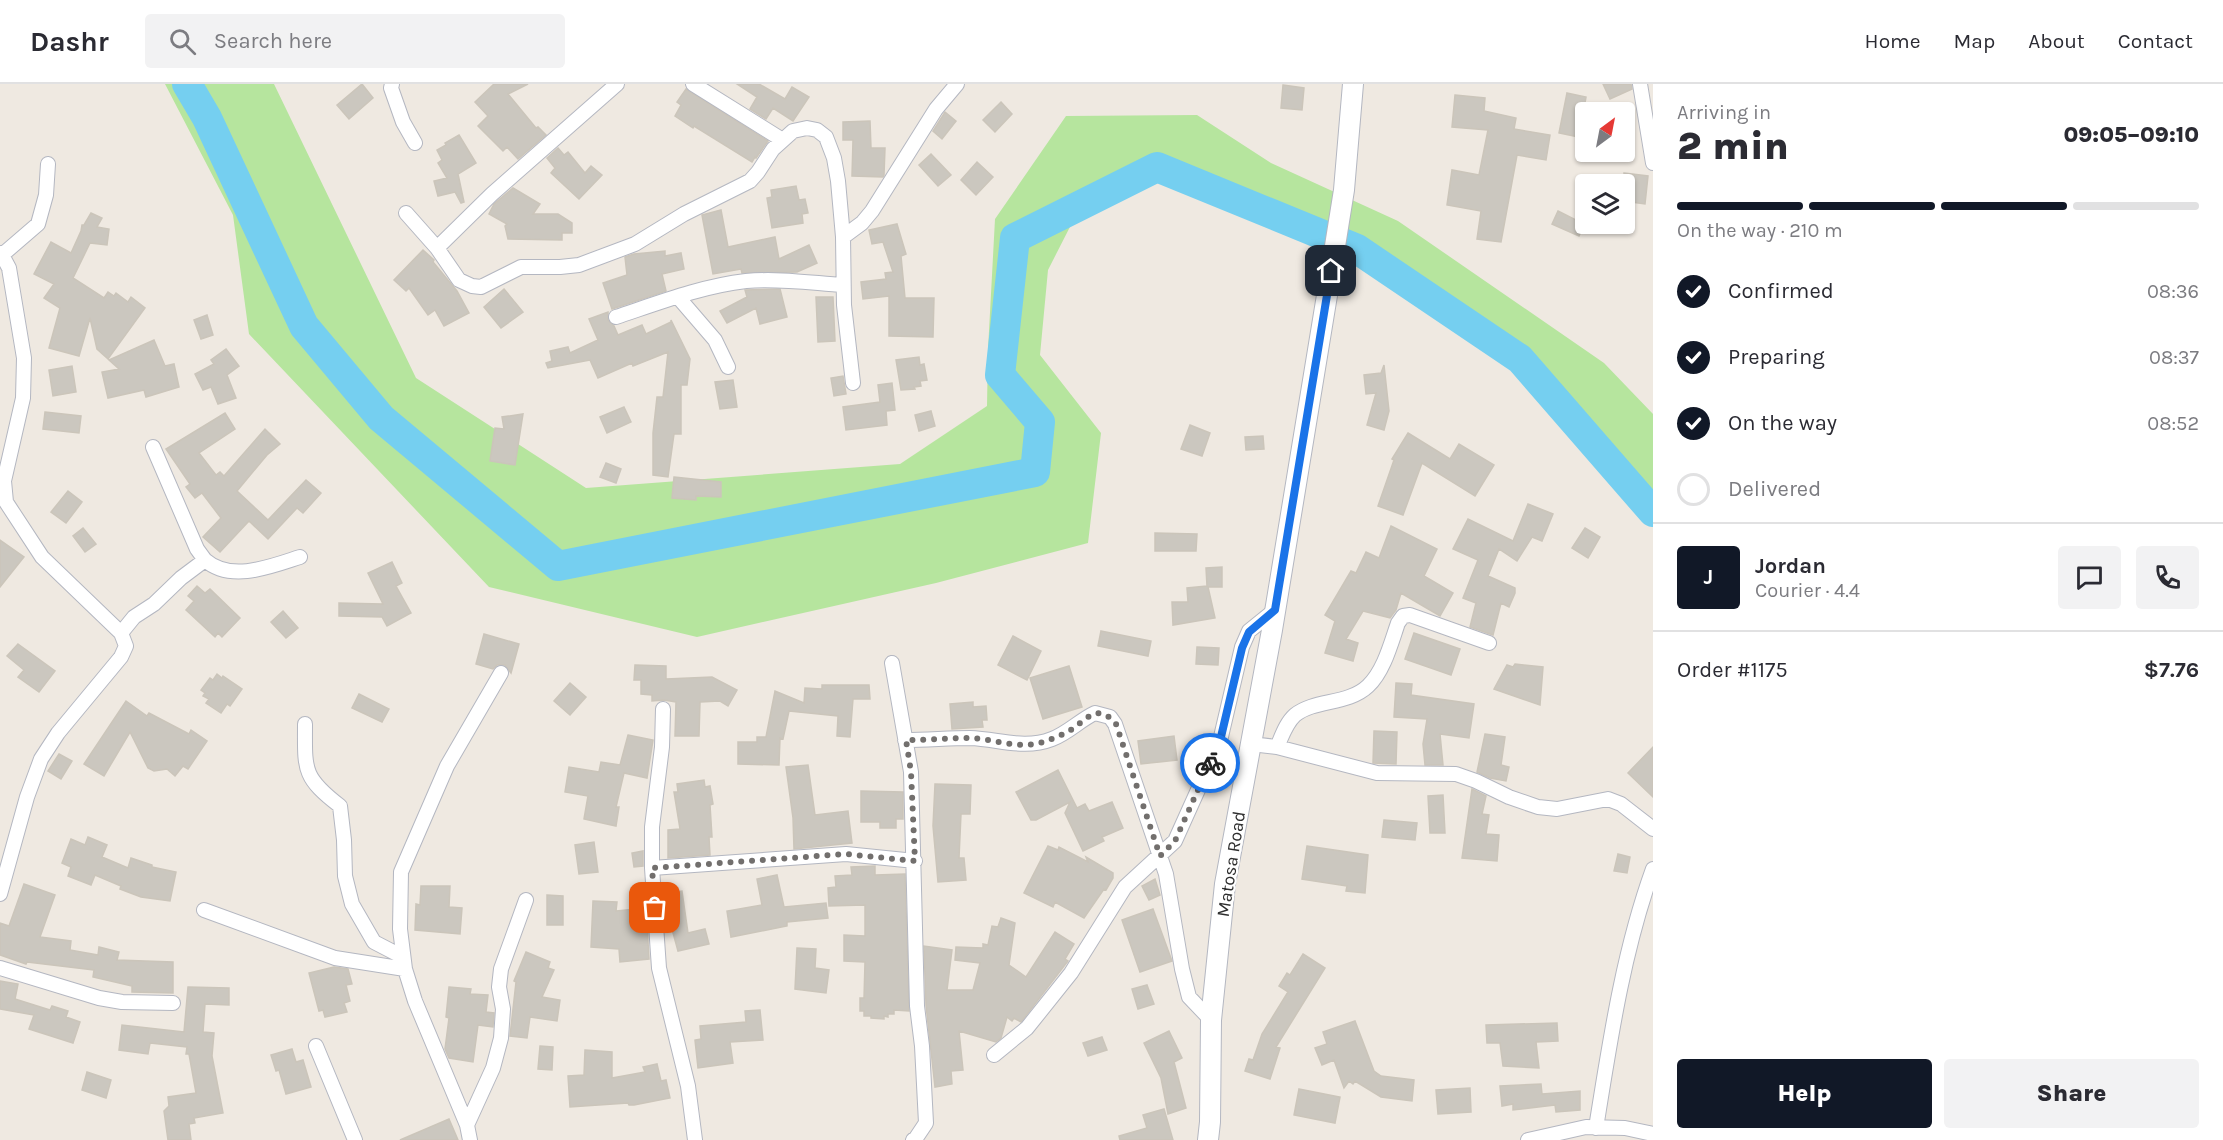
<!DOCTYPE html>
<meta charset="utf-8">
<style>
:root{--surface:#fff;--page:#f2f2f3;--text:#2b2b33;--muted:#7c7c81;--line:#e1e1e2;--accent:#111827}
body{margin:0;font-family:Karla,sans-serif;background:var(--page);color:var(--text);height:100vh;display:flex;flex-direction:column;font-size:22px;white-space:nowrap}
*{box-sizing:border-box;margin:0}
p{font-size:20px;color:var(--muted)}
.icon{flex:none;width:33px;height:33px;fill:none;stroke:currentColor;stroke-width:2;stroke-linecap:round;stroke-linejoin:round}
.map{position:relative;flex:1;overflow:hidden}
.side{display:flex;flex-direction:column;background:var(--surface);width:570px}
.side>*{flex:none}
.needle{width:39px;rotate:32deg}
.controls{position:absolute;left:1575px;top:18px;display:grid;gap:12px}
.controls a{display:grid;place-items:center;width:60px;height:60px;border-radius:6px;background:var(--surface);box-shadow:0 2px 4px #0004;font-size:30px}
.pin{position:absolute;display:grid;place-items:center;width:51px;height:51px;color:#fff;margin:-26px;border-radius:12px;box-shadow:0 3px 9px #0006}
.courier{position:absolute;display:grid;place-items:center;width:60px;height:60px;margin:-30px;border:4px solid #1a73e8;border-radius:50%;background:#fff;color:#222;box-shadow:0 2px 8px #0007}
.headline em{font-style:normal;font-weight:800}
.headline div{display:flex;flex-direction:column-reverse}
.headline{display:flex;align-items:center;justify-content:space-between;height:102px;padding:0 24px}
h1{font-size:39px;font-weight:800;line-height:45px}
.bar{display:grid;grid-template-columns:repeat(4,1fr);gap:9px 6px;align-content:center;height:72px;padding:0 24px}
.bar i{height:8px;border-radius:4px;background:var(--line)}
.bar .on{background:var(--accent)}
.bar p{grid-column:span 4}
.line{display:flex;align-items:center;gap:15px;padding:0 24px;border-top:2px solid var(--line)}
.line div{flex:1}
.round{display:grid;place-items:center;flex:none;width:63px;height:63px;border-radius:6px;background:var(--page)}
ol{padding:0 24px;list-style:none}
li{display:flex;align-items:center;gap:18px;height:66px}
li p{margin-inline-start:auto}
li .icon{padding:6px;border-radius:50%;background:var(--accent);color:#fff;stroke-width:4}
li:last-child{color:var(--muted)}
li i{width:33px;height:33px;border:3px solid var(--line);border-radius:50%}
.button{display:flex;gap:12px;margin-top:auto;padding:12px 24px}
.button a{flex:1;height:69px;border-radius:6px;background:var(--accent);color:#fff;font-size:24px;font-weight:800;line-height:69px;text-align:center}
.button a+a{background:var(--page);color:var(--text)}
header{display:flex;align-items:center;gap:36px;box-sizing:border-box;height:84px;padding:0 30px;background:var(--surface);border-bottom:2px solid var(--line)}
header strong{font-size:28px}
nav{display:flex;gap:33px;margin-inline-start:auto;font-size:21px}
.search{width:420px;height:54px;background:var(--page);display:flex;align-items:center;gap:15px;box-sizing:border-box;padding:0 21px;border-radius:6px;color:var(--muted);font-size:22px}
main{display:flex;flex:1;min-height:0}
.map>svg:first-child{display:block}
.green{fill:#b6e59e}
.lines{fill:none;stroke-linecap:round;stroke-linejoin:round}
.river{stroke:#75cff0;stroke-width:30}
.building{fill:#cbc7bf;stroke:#cbc5ba;stroke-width:1.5}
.street-casing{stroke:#b4b7c1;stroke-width:16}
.secondary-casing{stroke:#b4b7c1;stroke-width:22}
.street{stroke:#fff;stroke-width:14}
.secondary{stroke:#fff;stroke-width:20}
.done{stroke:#726f6d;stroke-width:6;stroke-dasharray:0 10.8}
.route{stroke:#1a73e8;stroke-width:8}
.labels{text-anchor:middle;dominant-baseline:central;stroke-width:4.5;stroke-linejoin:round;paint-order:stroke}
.street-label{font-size:18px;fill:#2e2e2e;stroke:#fff}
</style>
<header>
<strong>Dashr</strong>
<div class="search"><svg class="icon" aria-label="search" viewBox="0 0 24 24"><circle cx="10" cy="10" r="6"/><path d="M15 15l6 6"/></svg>Search here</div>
<nav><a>Home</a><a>Map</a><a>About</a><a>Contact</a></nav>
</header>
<main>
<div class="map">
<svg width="1653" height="1056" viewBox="0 0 1653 1056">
<rect width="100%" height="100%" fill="#efe9e1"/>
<path class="green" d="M165,0h109l142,294 170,110 314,-24 87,-58 1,-56 7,-131 71,-103 131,-1 74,48 127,58 206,142 49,51v78l-82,-61 -105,-106 -210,-124 -76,-32 -106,50 -26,51 -8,85 61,78 -13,110 -152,40 -239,54 -208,-50 -240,-253 -16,-119z"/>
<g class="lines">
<path class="river" d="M187,0l20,34 97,208 77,92 177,148 477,-94 5,-50 -40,-47 15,-137 142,-71 200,82 163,110 133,153"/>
</g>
<path class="building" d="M362,0l11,14 -24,21 -12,-14z
M494,0h34l-20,10 28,34 2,-1 8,8 -28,24 -11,-12 -4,4 -25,-25 10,-10 -13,-14z
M737,0h22l26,15 7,-12 17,10 -16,24 -20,-13 -7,11 -16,-10 7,-12z
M1603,0h28l1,5 -22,10z
M1283,1l21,3 -2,22 -21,-2z
M686,5l82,52 -12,17 -1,-1 -3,5 -58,-36 -1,2 -18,-12 6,-11 -4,-3z
M1567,9l19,4 -7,40 -20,-4z
M1455,11l30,3 -1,13 32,7 -2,11 36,6 -4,25 -29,-5 -16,87 -24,-3 4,-28 -34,-6 5,-35 27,5 9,-45 -36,-3z
M1001,18l11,12 -17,18 -12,-12z
M945,28l11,9 -14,18 -9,-8z
M870,37l1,27h14l-1,27 -1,2 -31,-1 1,-36h-10v-18z
M459,51l17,28 -18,11 6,28 -3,1 -6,-11 -17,4 -4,-15 13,-3 -9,-15 4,-3 -5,-10 9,-5 -1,-2z
M558,64l6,7 4,-3 17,21 6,-7 11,9 -23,24 -28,-26 4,-5 -8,-10z
M931,70l20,21 -13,11 -19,-21z
M977,78l16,15 -17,18 -15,-15z
M1624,89l24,3 -3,28 -21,-3z
M796,102l3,14 6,-1 3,14 -6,1 1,9 -31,5 -5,-30 5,-1 -1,-7z
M513,104l27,16 -7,10h25l14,9v10h-10v7l-54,-1 -3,-13 2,-2 -18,-10 5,-10z
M721,126l7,37 47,-10 4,22 30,-14 8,18 -20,9 -55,1 -1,-4 -28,5 -11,-59z
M1558,127l26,13 -5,12 -27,-12z
M91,129l11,5 -5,9 12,2 -2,16 -17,-2 -17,35 31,20 4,-6 6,4 2,-3 12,9 3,-5 14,11 -37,51 -11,-10 -7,-31 -11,38 -30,-8 11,-40 -16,-10 10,-14 -20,-10 17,-32 20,11 10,-22 1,-6h2z
M897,140l9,30 -5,2 4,42h29l-1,39 -44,-1v-40l-26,3 -2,-17 25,-3 -1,-6 8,-1 -10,-30 -11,2 -3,-14z
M423,166l11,10 -1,2 24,29 12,22 -25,13 -9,-16 -7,5 -19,-27 -3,3 -12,-11z
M665,167v5l16,-3 3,16 -22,5 4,17 -54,18 -9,-26 24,-8 -2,-18 9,-3z
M504,205l19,23 -22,16 -17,-21z
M780,205l7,28 -27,7 -4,-16 -29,15 -7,-12 27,-14 -2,-7z
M816,213h17l2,44 -17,1z
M608,228v8l6,6 4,9 24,-10 4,9 25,-12v-2l19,39 -3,26h-6v49h-7l-6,43 -15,-2v-42l4,-36h6l5,-45 -35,14 -1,-3 -34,15 -8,-18 -42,8 -2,-5 6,-2 -2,-10 18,-4 2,6 28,-13 -9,-21z
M207,231l6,20 -12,4 -7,-19z
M154,256l11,26 9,-2 5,23 -33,10 -2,-7 -36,8 -6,-26 17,-3 -10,-9z
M226,265l13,17 -12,9 9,23 -18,6 -7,-17 -8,3 -8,-16 19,-10 -3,-4z
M919,273l1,8 4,-1 3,16 -7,1 1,5 -7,1 1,2 -14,1 -5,-30z
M1384,281l5,46 -5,19 -17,-5 9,-32 -10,1 -2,-19 17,-2z
M72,282l4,26 -23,4 -4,-26z
M843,292l3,18 -12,2 -3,-18z
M733,296l4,27 -17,2 -5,-27z
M892,299l3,27 -9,1 1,14 -41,5 -3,-23 37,-5 -2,-17z
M624,323l7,15 -24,11 -7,-16z
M931,327l4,15 -16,5 -4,-16z
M45,328l36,4 -2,17 -36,-4z
M225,329l10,16 -36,24 17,22 4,-3 4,4 41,-47 15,15 -13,11 -30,36 31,29 38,-40 15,13 -18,20 -6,-5 -29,31 -19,-18 -29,31 -17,-15 18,-19 -19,-25 -7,5 -9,-11 4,-3 -24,-35z
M523,330l-8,51 -25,-4 5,-33 9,1 -2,-12z
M1190,341l20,8 -8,23 -21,-7z
M1408,349l42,26 9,-15 35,21 -19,31 -53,-33 -19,52 -25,-9 16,-46 -2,-1z
M1263,352l1,13 -18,1 -1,-13z
M606,379l15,6 -5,14 -16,-6z
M674,393l47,5v15l-25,-1v4l-24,-2z
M68,407l14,11 -16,21 -15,-11z
M1528,420l25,10 -11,27 -10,-4 -15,24 -18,-12 -11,27 27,12v5l-6,14 -8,-4 -8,32 -23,-8 6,-24 -13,-5 15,-38 -25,-11 15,-30 45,22z
M1391,442l46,23 -13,27 29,17 -13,23 -39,-23 -5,17 -6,8 -27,-7 -17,28 12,4 -5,18 -28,-8 10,-32 -10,-6 26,-44 5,2 10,-21 13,6z
M83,444l13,16 -11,8 -12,-16z
M1585,444l15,9 -12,21 -16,-10z
M1155,449l42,1 -1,17h-41z
M0,456l24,17 -24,30z
M392,478l10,21 -6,3 15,27 -24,13 -5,-9 -43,-1v-13l44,1 -15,-31z
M1222,483v20h-14l7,31 -42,7 -1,-23h16l-1,-14 20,-2 -1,-18z
M197,502l8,7 5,-4 30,29 -18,19 -4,-4 -3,4 -29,-27 8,-9 -6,-5z
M283,527l15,17 -12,10 -15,-16z
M1101,547l50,10 -3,15 -50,-10z
M1414,549l46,16 -9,26 -46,-16z
M484,550l35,10 -8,29 -6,-8h-8l-4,4 -17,-5z
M1013,552l28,15 -14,29 -29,-15z
M18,560l37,27 -16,21 -21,-15 6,-7 -17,-14z
M1197,563l22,1 -1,17 -22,-1z
M1515,580l28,3 -3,38 -46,-16 13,-24 6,2z
M635,581l31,1v13l46,-2 25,13 -9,16 -8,-5 -20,1 -1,34h-24l1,-34 -12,-2 -12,1v-6l-11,-1v-14h-7z
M1069,582l13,41 -39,12 -13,-41z
M217,590l5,4 1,-2 19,13 -12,17 -3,-2 -6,9 -15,-10 3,-4 -6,-3 2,-3 -4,-3 9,-12 3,2z
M570,599l16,14 -16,18 -16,-14z
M1396,599l16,1 -1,11 63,9 -5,34 -29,-4 3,31h-18l-2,-21 4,-25 -33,-2z
M822,601h47l1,14h-17l-3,38 -13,-1 1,-20 -49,-5 -6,28 -3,-1 -1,27 -41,-1v-22h19v-5h9l9,-46 29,12 1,-15 17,1z
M359,610l30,15 -7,13 -30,-14z
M126,617l21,15 2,-3 40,21 2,-4 16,11 -19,28 -5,-3 -8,10 -8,-7 -13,2 -6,-3 -18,-36 -26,44 -20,-12z
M973,618v5l13,-1 1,14h-5l1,7 -31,2 -2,-25z
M1374,647l23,1 -1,32 -23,-1z
M1485,650l20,3 -4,28 8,2 -3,14 -16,-3 -13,-6z
M628,651l25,5 -6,38 -23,-5 -8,34h3l-3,19 -32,-7 4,-23 -23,-4 4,-25 30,5 2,-10 19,3z
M1174,652l3,24 -36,4 -3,-23z
M1653,663v50l-25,-24z
M59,670l13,7 -11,18 -13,-8z
M808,681l7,50 33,-4 4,32 -58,6 -1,-31 -7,-51z
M1058,686l19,38 8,-4 4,7 23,-9 11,26 -21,9 2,4 -21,10 -18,-38 5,-11 -34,18h-5l-15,-28z
M704,696l1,7 5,-1 3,18 -3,1 2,32h-3l1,18 -42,3v-28l12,-1 -6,-37h4l-1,-8z
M935,700l36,1 -1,29h-9l-2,44h5l2,22 -28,2 -5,-56z
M1472,705l14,7 -4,18 7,1 -3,19 13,1 -2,26 -35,-3z
M861,707l42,1v27h-7v9h-16v-6h-19z
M1443,711l2,38h-15l-2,-37z
M1384,736l33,3 -2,17 -33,-3z
M88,753l19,8 -5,12 26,11 3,-10 21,7v2l24,5 -6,29 -29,-4 -21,-8 1,-3 -26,-11 -4,10 -23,-9 3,-9 -9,-4 9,-24 14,6z
M594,758l4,30 -19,2 -4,-29z
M1048,762l10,4 1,-3 29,15 -2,-5 27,16v5l-7,12 -2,-1 -20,29 -29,-16 -2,5 -29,-14z
M1307,762l61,9 -3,38 -19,-2 1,-5 -45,-7z
M643,767v15l-9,1 -2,-14z
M1618,770l12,3 -3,16 -13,-2z
M875,782v9l30,-1 4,137 -15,-1v4h-6v3l-4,-1v3l-13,-1v-2h-7v-5h-4v-13h4l1,-36 -21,-1v-26l21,1v-31l-36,1 -1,-18 8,-1 -1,-11 17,-1 -1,-8z
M777,791l7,32 42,-4 2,15 -41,4v4l-56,11 -4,-26 35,-6 -5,-26z
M1155,795l5,16 -11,5 -7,-14z
M24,800l31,11 -15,42 31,4 -1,9 28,5 1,-8 20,5 -2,8 56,2v31l-41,-1v-6l-39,-9 1,-7 -67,-8 -1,2 -26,-9v-32l9,3z
M421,802h29l-1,21 13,1 -2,26 -45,-4 1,-26 4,1z
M682,807l6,42 17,-4 4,15 -31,7 -12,-44h3l-2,-14z
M547,811l16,1v29h-16z
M593,817l24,1 -1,9 30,-3 3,51 -29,3 -1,-13 -28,-2z
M1153,825l19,52 -32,11 -18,-52z
M1001,834l14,5 -6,42 17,12 29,-45 19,12 -9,15 3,2 -47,61 -7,-4 -2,3 -5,-4 -6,21 -5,4 -37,-11 4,39 -12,1 1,13 -17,3 -9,-82 -2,-59 28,4 -5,40h26l7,-27 -25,-3 1,-13 27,1v-4l5,1 4,-19 6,1z
M797,864l19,1 -1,19 14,2 -3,23 -31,-4z
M526,868l24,10 -2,6 6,2 -12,27 18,3 -3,21 -27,-4 -3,21 -17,-2 6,-54 -2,-1z
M1303,870l22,14 -49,79 4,1 -10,31 -25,-8 4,-12 4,1 9,-26 26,-42 -9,-6 8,-13 3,2z
M334,883l14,2 4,15 -6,1 4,16 -6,2 3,9 -22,5 -2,-7 -4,1 -10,-38z
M0,897l18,3 -3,15 35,11 2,-4 16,5 -2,6 14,5 -7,21 -44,-14 5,-14 -34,-6z
M1147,901l7,19 -16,5 -6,-20z
M188,903l41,1v17l-24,-1 -2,28 11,1 -2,23 11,57 -29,5 1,5 -6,1 2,16h-23l-4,-29 5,-5 -1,-9 28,-4 -7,-39h-3l1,-7 -37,-4 -2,11 -29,-4 3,-25 62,7z
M449,903l22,2 -1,5 18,1 -2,17 8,1 -1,14 -15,-2 -5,37 -24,-4 -4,-9 4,-31 -3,-1z
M760,926l3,30 -33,2 3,21 -35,5 -3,-28 6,-1 -1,-13 46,-4 -1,-11z
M1355,937l19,50 7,5 33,4 -2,21 -31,-4 -26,-16 -2,3 -4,-3 -5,7 -10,-28 -12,5 -7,-17 12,-4 -4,-12z
M1557,939l1,18 -22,1 3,26 -36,-2 -3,-23h-13l-1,-18z
M1169,947l13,27 -8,4 12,46 -18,6 -7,-36 -17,-35z
M1102,953l5,13 -19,6 -5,-13z
M540,962l13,1 -1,23 -14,-1z
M292,965l4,13 7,-2 8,27 -25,7 -7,-24 -3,1 -5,-16z
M585,966l27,2v26l33,-6 -2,-5 14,-3 4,17 5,-1 4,18 -36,7h-5l-1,-2 -58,4 -2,-31 16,-1z
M87,988l24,8 -5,18 -24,-8z
M1541,1000l1,10 38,-3v19l-24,2 -1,-7 -42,5v-6l-11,2 -2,-20z
M1470,1004l1,24 -33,2 -2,-24z
M1299,1005l41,8 -5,26 -41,-8z
M1164,1025l9,31h-53l-1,-4 28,-8 -4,-13z
M449,1035l9,21h-58z"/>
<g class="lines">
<g class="street-casing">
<path id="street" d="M392,0l-1,4 12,34 12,21
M693,0l88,55
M1640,0l13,79
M406,129l31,35 22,32 13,6 9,1 40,-20h39l19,-2 56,-21 49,-30 66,-33 8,-9 15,-23 20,-18 14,-3 10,2 9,7 8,21 4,23 5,56 1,68 9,78
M843,153l19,-14 10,-12 64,-102 21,-25
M437,164l55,-54 125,-110
M0,169l2,2 36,-31 8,-29 2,-31
M2,171l7,13 15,90 -1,40 -19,83 2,21 36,55 79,76 13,-16 20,-13 27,-26 24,-18c26,23 67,6 95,-3
M678,213l37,43 13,27
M616,233c42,-14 86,-31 130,-36 32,-3 66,2 97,4
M153,363l44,102 8,11
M892,579l19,109 6,234 5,40 4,77 -10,15 -3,2
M663,625l-1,38 -10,80v41l7,100 29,118 7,54
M305,640c0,45 -3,53 35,82l4,34 1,36 7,28 22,38 29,15
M905,656c22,0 44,-2 65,-2 29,1 54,12 82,1 16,-6 28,-19 43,-26l15,4 5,7 51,150 16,95 7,28 22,23
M1251,660l26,3 100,26 79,1 20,7 33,16 29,10 19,2 51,-10 13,5 32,25
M1277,663c5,-11 9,-24 18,-32 20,-16 53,-10 73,-29 16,-15 23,-43 30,-63l5,-7 7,-1 79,28
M652,784l194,-14 69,7
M0,810l27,-97 14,-38 17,-26 63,-76 5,-11 -5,-13
M204,826l131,48 70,11
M0,884l99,30 23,4 51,1
M316,962l39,94
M994,971l33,-27 44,-55 54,-86 50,-46 45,-100 22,-94 7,-16 26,-21
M467,1041l26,-57 8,-30 2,-29 -4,-22 2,-18 25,-69
M1596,1044c14,-87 27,-176 57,-259
M470,1056l-3,-15 -52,-124 -10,-32 -5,-40 1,-57 46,-106 54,-93
M1528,1056l58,-13 39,1 28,6"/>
</g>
<g class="secondary-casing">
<path id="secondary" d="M1208,1056l2,-18 1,-102 14,-136 47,-254 59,-359 13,-81 9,-106"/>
</g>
<use href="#street" class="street"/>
<use href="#secondary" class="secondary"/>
</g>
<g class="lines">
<path class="done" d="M655,824l-3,-40 194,-14 69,7 -4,-89 -5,-32c21,0 43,-2 65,-2 23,1 46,11 69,5 10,-3 20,-7 29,-12 18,-11 28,-30 47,-7l44,132 15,-15 35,-78"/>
<path class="route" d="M1210,679l10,-22 22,-93 7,-16 26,-22 56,-339"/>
</g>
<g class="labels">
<g class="street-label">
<text transform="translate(1231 780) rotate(-81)">Matosa Road</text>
</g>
</g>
</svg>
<div class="controls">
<a><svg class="needle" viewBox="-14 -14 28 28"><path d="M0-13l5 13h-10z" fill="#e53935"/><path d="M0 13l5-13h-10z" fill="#7c7c81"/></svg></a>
<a><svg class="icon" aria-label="layers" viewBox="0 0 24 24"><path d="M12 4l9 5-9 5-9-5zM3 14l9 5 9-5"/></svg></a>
</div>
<div class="pin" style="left:655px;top:824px;background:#ea580c"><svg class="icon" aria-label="bag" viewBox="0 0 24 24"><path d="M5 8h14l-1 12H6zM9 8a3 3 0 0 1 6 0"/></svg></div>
<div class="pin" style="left:1331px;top:187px;background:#1f2937"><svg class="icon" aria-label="home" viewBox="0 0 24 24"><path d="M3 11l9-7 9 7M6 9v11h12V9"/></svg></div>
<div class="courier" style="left:1210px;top:679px"><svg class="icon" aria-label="bike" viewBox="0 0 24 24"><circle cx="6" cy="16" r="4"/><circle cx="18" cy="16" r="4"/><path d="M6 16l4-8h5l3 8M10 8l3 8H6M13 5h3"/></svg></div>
</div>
<section class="side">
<div class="headline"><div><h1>2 min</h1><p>Arriving in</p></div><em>09:05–09:10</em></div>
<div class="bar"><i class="on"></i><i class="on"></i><i class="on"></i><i></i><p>On the way · 210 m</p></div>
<ol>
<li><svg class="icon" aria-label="check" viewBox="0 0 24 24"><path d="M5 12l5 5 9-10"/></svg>Confirmed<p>08:36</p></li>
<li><svg class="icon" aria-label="check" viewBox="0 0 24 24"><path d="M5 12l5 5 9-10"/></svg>Preparing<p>08:37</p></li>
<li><svg class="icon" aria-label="check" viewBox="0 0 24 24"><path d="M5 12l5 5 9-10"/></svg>On the way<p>08:52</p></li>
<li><i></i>Delivered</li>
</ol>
<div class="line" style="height:108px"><b class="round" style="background:var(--accent);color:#fff">J</b><div><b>Jordan</b><p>Courier · 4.4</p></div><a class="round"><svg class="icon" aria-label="chat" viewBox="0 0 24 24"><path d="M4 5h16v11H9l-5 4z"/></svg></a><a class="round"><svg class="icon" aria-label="phone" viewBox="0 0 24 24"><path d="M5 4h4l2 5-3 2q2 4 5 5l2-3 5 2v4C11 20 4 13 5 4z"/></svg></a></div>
<div class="line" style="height:78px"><div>Order #1175</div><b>$7.76</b></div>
<div class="button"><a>Help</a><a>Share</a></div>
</section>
</main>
